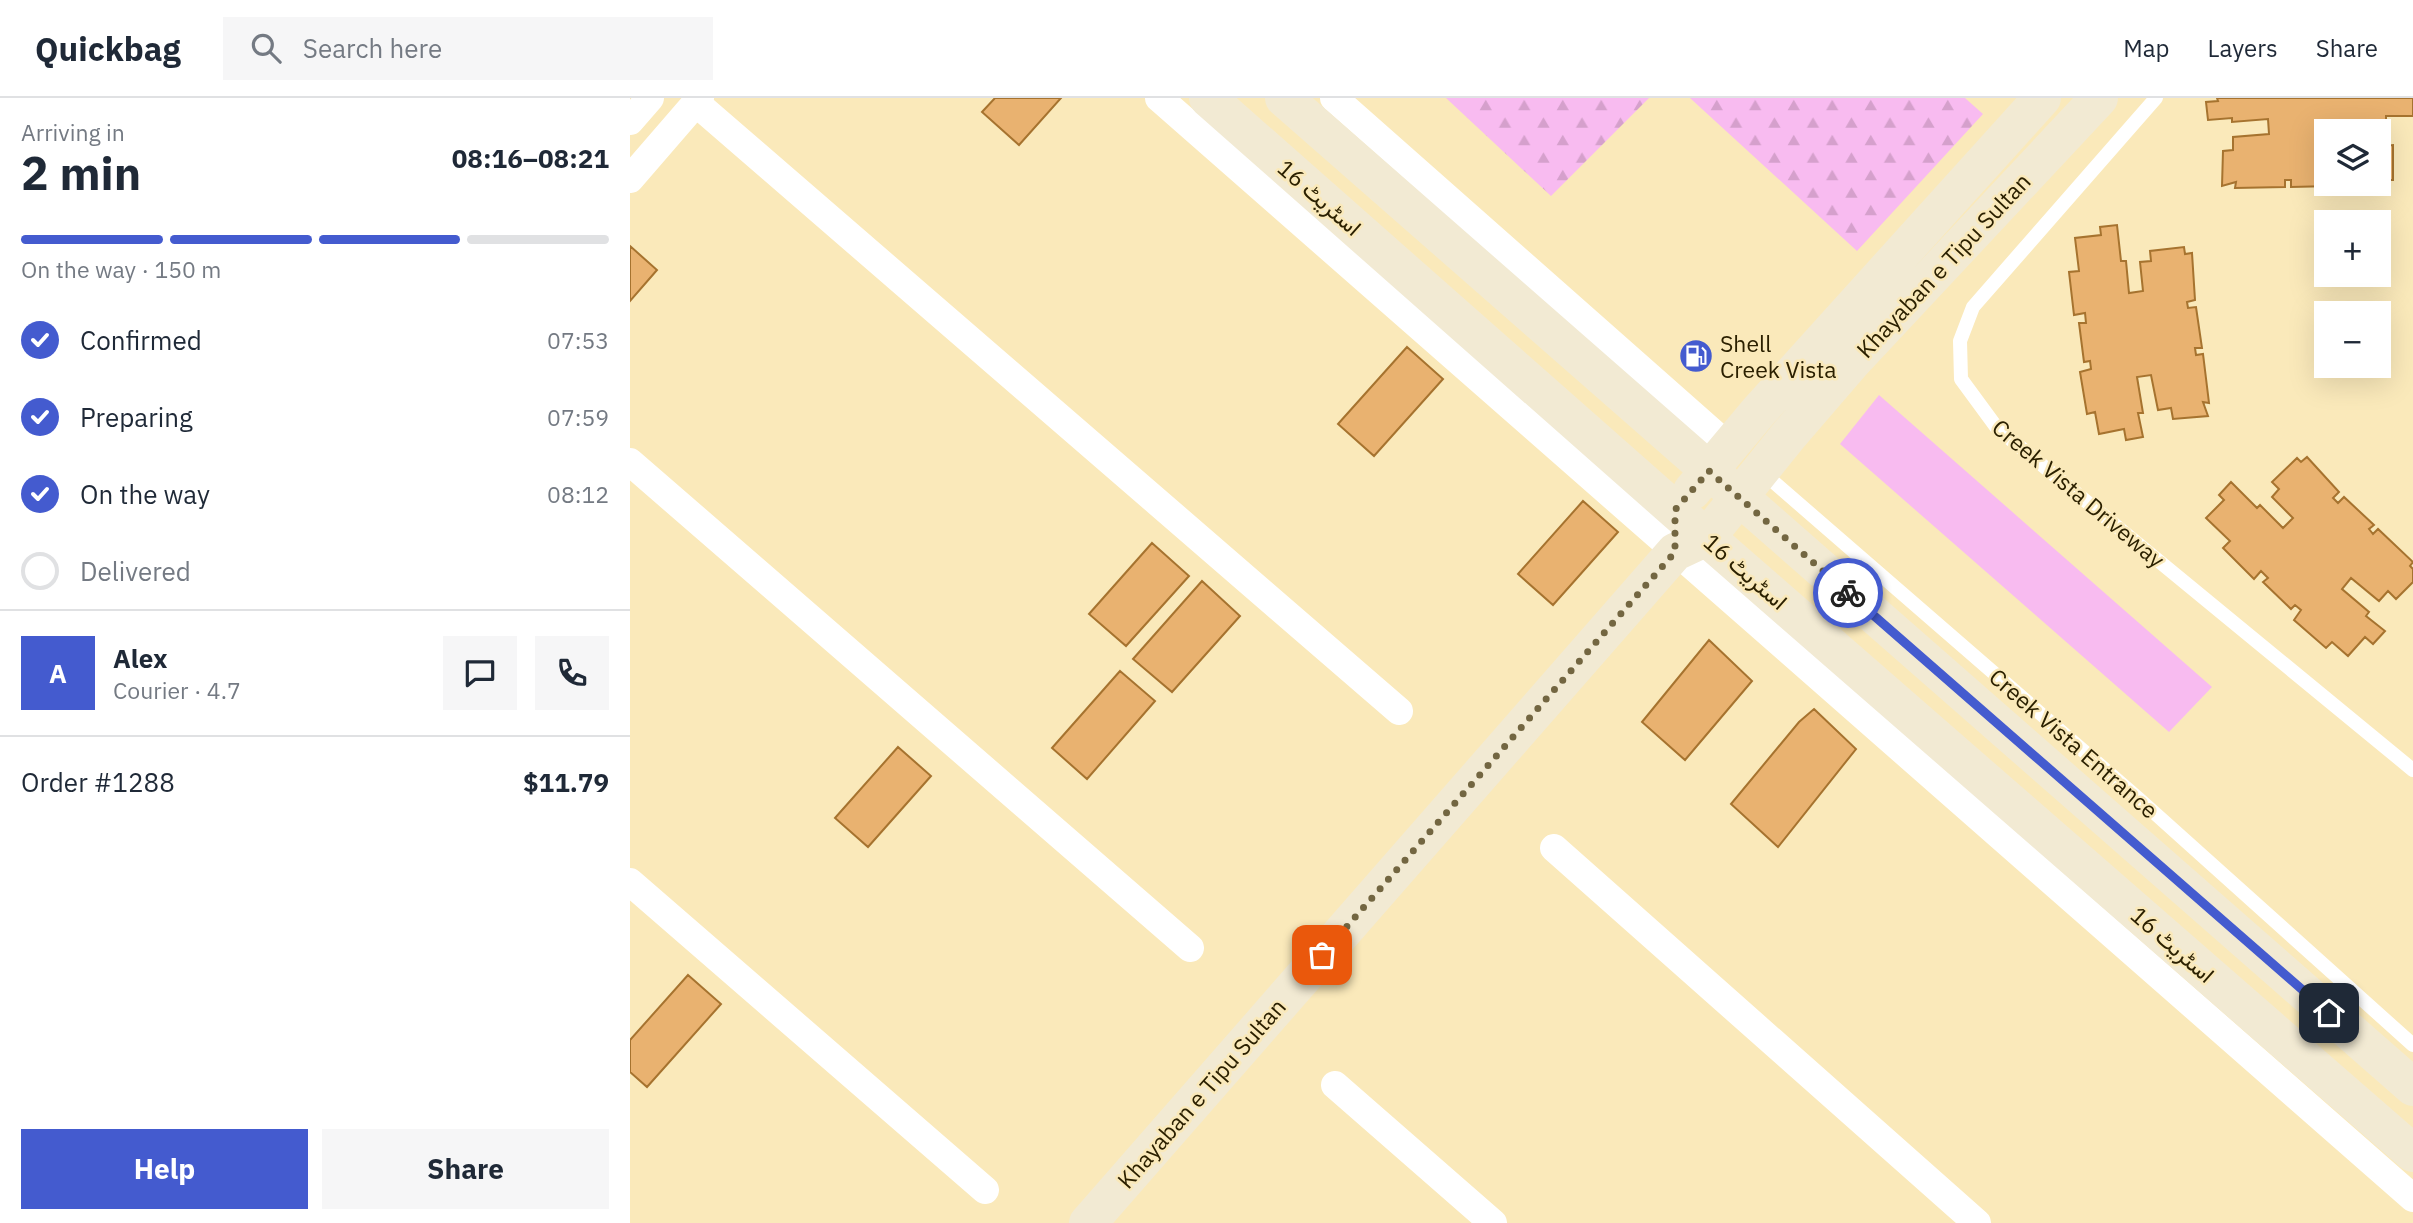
<!DOCTYPE html>
<meta charset="utf-8">
<style>
:root{--surface:#fff;--page:#f6f6f7;--text:#1f2937;--muted:#747a83;--line:#e0e1e3;--accent:#445bcf}
body{margin:0;font-family:"IBM Plex Sans",Vazirmatn,sans-serif;background:var(--page);color:var(--text);height:100vh;display:flex;flex-direction:column;font-size:26px;white-space:nowrap}
*{box-sizing:border-box;margin:0}
p{font-size:23px;color:var(--muted)}
.icon{flex:none;width:38px;height:38px;fill:none;stroke:currentColor;stroke-width:2;stroke-linecap:round;stroke-linejoin:round}
.map{position:relative;flex:1;overflow:hidden}
.sheet{display:flex;flex-direction:column;background:var(--surface);width:630px}
.sheet>*{flex:none}
.controls{position:absolute;left:1684px;top:21px;display:grid;gap:14px}
.controls a{display:grid;place-items:center;width:77px;height:77px;border-radius:0px;background:var(--surface);box-shadow:0 7px 28px #0002;font-size:35px}
.pin{position:absolute;display:grid;place-items:center;width:60px;height:60px;color:#fff;margin:-30px;border-radius:14px;box-shadow:0 4px 10px #0006}
.courier{position:absolute;display:grid;place-items:center;width:70px;height:70px;margin:-35px;border:5px solid #445bcf;border-radius:50%;background:#fff;color:#222;box-shadow:0 2px 9px #0007}
.overview em{font-style:normal;font-weight:700}
.overview div{display:flex;flex-direction:column-reverse}
.overview{display:flex;align-items:center;justify-content:space-between;height:119px;padding:0 21px}
h1{font-size:46px;font-weight:700;line-height:52px}
.bar{display:grid;grid-template-columns:repeat(4,1fr);gap:10px 7px;align-content:center;height:84px;padding:0 21px}
.bar i{height:9px;border-radius:5px;background:var(--line)}
.bar .on{background:var(--accent)}
.bar p{grid-column:span 4}
.line{display:flex;align-items:center;gap:18px;padding:0 21px;border-top:2px solid var(--line)}
.line div{flex:1}
.round{display:grid;place-items:center;flex:none;width:74px;height:74px;border-radius:0px;background:var(--page)}
ol{padding:0 21px;list-style:none}
li{display:flex;align-items:center;gap:21px;height:77px}
li p{margin-inline-start:auto}
li .icon{padding:7px;border-radius:50%;background:var(--accent);color:#fff;stroke-width:4}
li:last-child{color:var(--muted)}
li i{width:38px;height:38px;border:4px solid var(--line);border-radius:50%}
.action{display:flex;gap:14px;margin-top:auto;padding:14px 21px}
.action a{flex:1;height:80px;border-radius:0px;background:var(--accent);color:#fff;font-size:28px;font-weight:700;line-height:80px;text-align:center}
.action a+a{background:var(--page);color:var(--text)}
header{display:flex;align-items:center;gap:42px;box-sizing:border-box;height:98px;padding:0 35px;background:var(--surface);border-bottom:2px solid var(--line)}
header strong{font-size:33px}
nav{display:flex;gap:38px;margin-inline-start:auto;font-size:24px}
.search{width:490px;height:63px;background:var(--page);display:flex;align-items:center;gap:18px;box-sizing:border-box;padding:0 24px;border-radius:0px;color:var(--muted);font-size:26px}
main{display:flex;flex:1;min-height:0}
.map>svg:first-child{display:block}
.grass{fill:#f8bbf0}
.forest{fill:url(#forest-firs)}
.building{fill:#e9b270;stroke:#a6732f;stroke-width:2}
.lines{fill:none;stroke-linecap:round;stroke-linejoin:round}
.lane{stroke:#fff;stroke-width:14}
.street{stroke:#fff;stroke-width:28}
.secondary{stroke:#f2ead3;stroke-width:38}
.done{stroke:#736641;stroke-width:7;stroke-dasharray:0 12.6}
.route{stroke:#445bcf;stroke-width:9}
.labels{text-anchor:middle;dominant-baseline:central;stroke-width:5;stroke-linejoin:round;paint-order:stroke}
.street-label{font-size:23px;fill:#2b2000;stroke:#fae9ba}
.poi-label{font-size:23px;fill:#2b2000;stroke:#fae9ba;text-anchor:start}
</style>
<header>
<strong>Quickbag</strong>
<div class="search"><svg class="icon" aria-label="search" viewBox="0 0 24 24"><circle cx="10" cy="10" r="6"/><path d="M15 15l6 6"/></svg>Search here</div>
<nav><a>Map</a><a>Layers</a><a>Share</a></nav>
</header>
<main>
<section class="sheet">
<div class="overview"><div><h1>2 min</h1><p>Arriving in</p></div><em>08:16–08:21</em></div>
<div class="bar"><i class="on"></i><i class="on"></i><i class="on"></i><i></i><p>On the way · 150 m</p></div>
<ol>
<li><svg class="icon" aria-label="check" viewBox="0 0 24 24"><path d="M5 12l5 5 9-10"/></svg>Confirmed<p>07:53</p></li>
<li><svg class="icon" aria-label="check" viewBox="0 0 24 24"><path d="M5 12l5 5 9-10"/></svg>Preparing<p>07:59</p></li>
<li><svg class="icon" aria-label="check" viewBox="0 0 24 24"><path d="M5 12l5 5 9-10"/></svg>On the way<p>08:12</p></li>
<li><i></i>Delivered</li>
</ol>
<div class="line" style="height:126px"><b class="round" style="background:var(--accent);color:#fff">A</b><div><b>Alex</b><p>Courier · 4.7</p></div><a class="round"><svg class="icon" aria-label="chat" viewBox="0 0 24 24"><path d="M4 5h16v11H9l-5 4z"/></svg></a><a class="round"><svg class="icon" aria-label="phone" viewBox="0 0 24 24"><path d="M5 4h4l2 5-3 2q2 4 5 5l2-3 5 2v4C11 20 4 13 5 4z"/></svg></a></div>
<div class="line" style="height:91px"><div>Order #1288</div><b>$11.79</b></div>
<div class="action"><a>Help</a><a>Share</a></div>
</section>
<div class="map">
<svg width="1783" height="1125" viewBox="0 0 1783 1125">
<defs>
<pattern id="forest-firs" width="22" height="20" patternUnits="userSpaceOnUse" patternTransform="scale(1.75)"><rect width="22" height="20" fill="#f8bbf0"/><path d="M5 1l3.5 6h-7zM16 11l3.5 6h-7z" fill="#d5a0cc"/></pattern>
</defs>
<rect width="100%" height="100%" fill="#fae9ba"/>
<path class="grass" d="M1249,297l333,292 -43,45 -329,-288z"/>
<path class="forest" d="M816,0h203l-98,98z
M1060,0h275l18,16 -126,137z"/>
<path class="building" d="M365,0h66l-42,47 -37,-33z
M1587,0h196v18h-27v5h-33v10h-27v53h6v2l-41,1v-7h-6v7l-50,1 1,-6 -14,4 1,-35 10,-1v-13l36,-3 -1,-15 -36,3v-4l-24,2 -2,-18 12,-1z
M1748,36h5v12l10,-1v35h-7v7l-46,-2 38,-1z
M1487,127l4,36h5l3,32 14,-2 -3,-29 11,-1 -1,-10 34,-4 1,7 7,-1 3,47 -8,2 1,6 8,-1 6,41h-7l1,7 7,-1 6,49 -6,-1 5,14 -35,3 -2,-11 -13,2 -7,-35 -14,2 6,36h-5l5,24 -17,3 -2,-11 -25,5 -4,-22 -8,2 -7,-42 11,-3 -1,-8 -6,1 -5,-39h7l-1,-10 -11,2 -5,-43 10,-1 -4,-33 26,-3 -1,-8z
M0,148l27,24 -27,31z
M777,249l36,32 -69,77 -36,-32z
M1677,359l32,35 -6,6 5,5 6,-6 30,28 -5,4 4,5 5,-5 35,33 -3,4 3,3v13l-17,17 -8,-8 -9,10 -28,-23 -9,11 27,23 -3,4 19,15 -12,13 -8,-7 -17,19 -16,-14 -6,6 -32,-28 7,-10 -6,-5 -4,4 -28,-27 5,-4 -7,-7 -7,8 -31,-31 7,-7 -24,-23 18,-18 -5,-5 12,-13 26,26 3,-3 23,23 10,-10 -21,-21 7,-8 -7,-7 25,-24 4,4z
M953,403l35,31 -65,73 -35,-31z
M522,445l37,33 -63,70 -37,-32z
M572,483l38,35 -68,76 -39,-33z
M1079,542l43,41 -67,79 -43,-38z
M490,573l35,30 -68,78 -35,-31z
M1184,611l42,40 -78,98 -47,-43 68,-82z
M268,649l33,29 -63,71 -33,-29z
M58,877l33,29 -74,83 -17,-15v-32z"/>
<g class="lines">
<path class="lane" d="M1526,0l-183,209 -13,34 1,38 36,49 416,342
M1131,373l378,328 274,246"/>
<path class="street" d="M529,0l1254,1100
M704,0l395,349
M66,5l703,608
M0,23l20,-23
M0,81l70,-81
M0,364l560,486
M924,750l423,375
M0,784l355,308
M705,987l158,138"/>
<path class="secondary" d="M578,0l467,412 738,643
M654,0l1129,989
M1062,393l67,-80 283,-313
M458,1125l587,-671 32,-15 82,-102 62,-72 248,-265"/>
</g>
<g class="lines">
<path class="done" d="M692,857l353,-403v-42l34,-39 139,122"/>
<path class="route" d="M1218,495l481,420"/>
</g>
<defs>
<g id="fuel-disc" transform="scale(1.75)"><circle r="9.5" fill="#445bcf" stroke="#fae9ba"/><path d="M-5.5-6h7V0h2V4h1.3V-2.5L3-4.5l.8-.8L6-3V5H2.5V1h-1V6h-7ZM-4.2-4.7v3.2H.2V-4.7Z" fill="#fff"/></g>
</defs>
<g fill-rule="evenodd">
<use href="#fuel-disc" x="1066" y="258"/>
</g>
<g class="labels">
<g class="street-label">
<text transform="translate(690 99) rotate(41)">اسٹریٹ 16</text>
<text transform="translate(1313 167) rotate(-47)">Khayaban e Tipu Sultan</text>
<text transform="translate(1449 395) rotate(40)">Creek Vista Driveway</text>
<text transform="translate(1116 473) rotate(41)">اسٹریٹ 16</text>
<text transform="translate(1444 645) rotate(41)">Creek Vista Entrance</text>
<text transform="translate(1543 846) rotate(41)">اسٹریٹ 16</text>
<text transform="translate(571 995) rotate(-49)">Khayaban e Tipu Sultan</text>
</g>
<g class="poi-label">
<text x="1090" y="245">Shell<tspan x="1090" dy="26">Creek Vista</tspan></text>
</g>
</g>
</svg>
<div class="controls">
<a><svg class="icon" aria-label="layers" viewBox="0 0 24 24"><path d="M12 4l9 5-9 5-9-5zM3 14l9 5 9-5"/></svg></a>
<a>+</a>
<a>−</a>
</div>
<div class="pin" style="left:692px;top:857px;background:#ea580c"><svg class="icon" aria-label="bag" viewBox="0 0 24 24"><path d="M5 8h14l-1 12H6zM9 8a3 3 0 0 1 6 0"/></svg></div>
<div class="pin" style="left:1699px;top:915px;background:#1f2937"><svg class="icon" aria-label="home" viewBox="0 0 24 24"><path d="M3 11l9-7 9 7M6 9v11h12V9"/></svg></div>
<div class="courier" style="left:1218px;top:495px"><svg class="icon" aria-label="bike" viewBox="0 0 24 24"><circle cx="6" cy="16" r="4"/><circle cx="18" cy="16" r="4"/><path d="M6 16l4-8h5l3 8M10 8l3 8H6M13 5h3"/></svg></div>
</div>
</main>
